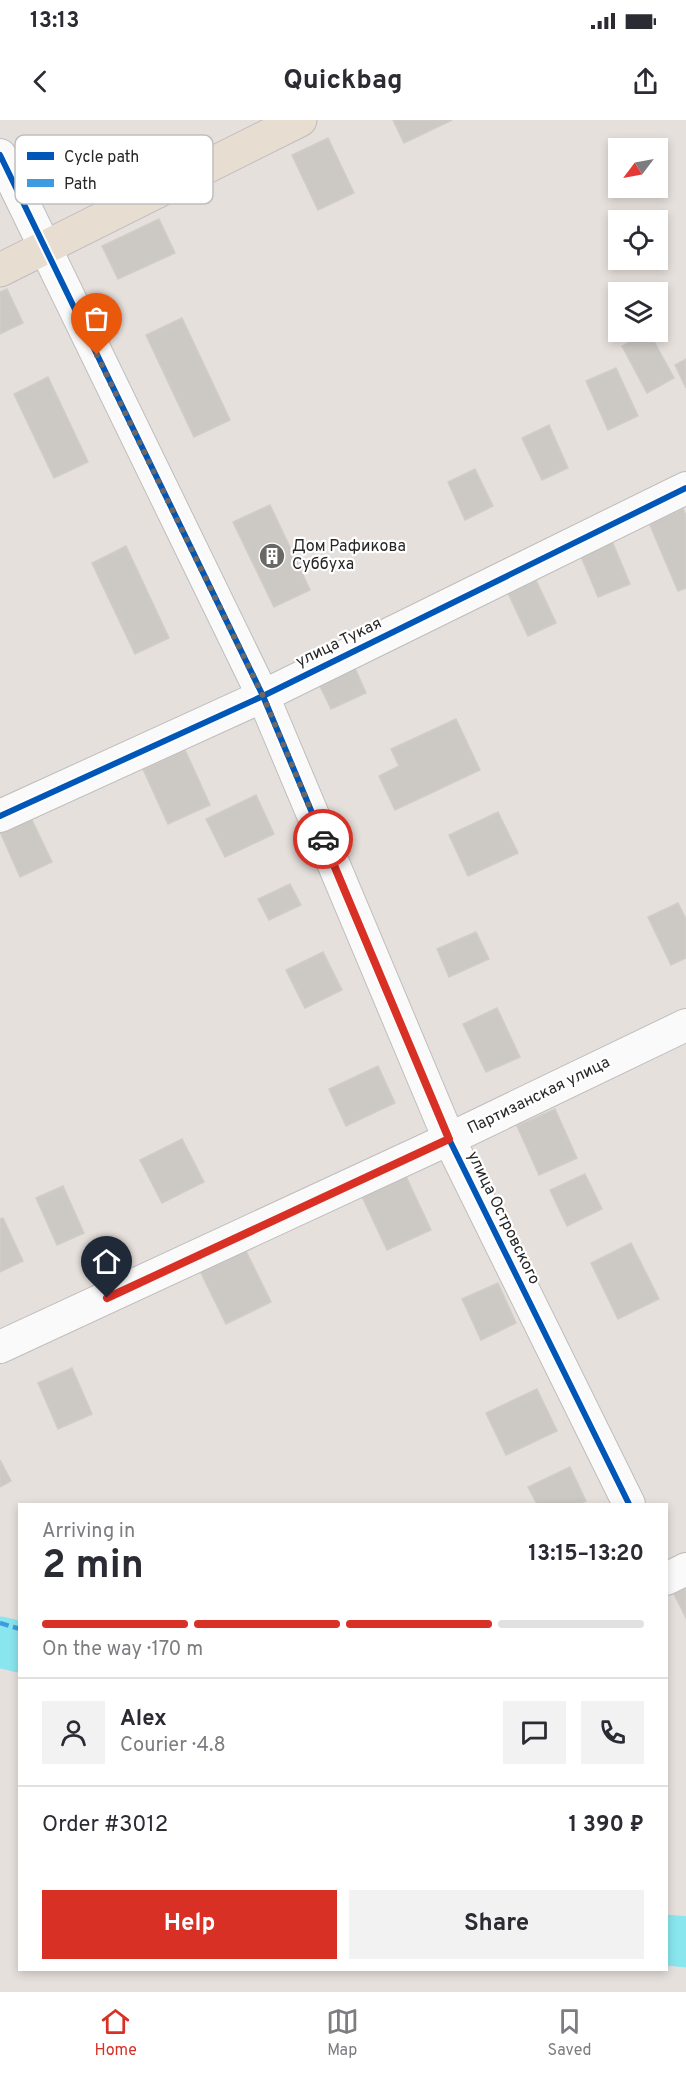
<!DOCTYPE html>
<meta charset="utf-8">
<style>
:root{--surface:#fff;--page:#f2f2f3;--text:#2b2b33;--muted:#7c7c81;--line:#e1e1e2;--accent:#d93025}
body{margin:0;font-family:Overpass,sans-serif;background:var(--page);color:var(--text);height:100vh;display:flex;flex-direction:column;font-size:22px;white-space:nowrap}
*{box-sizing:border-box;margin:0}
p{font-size:20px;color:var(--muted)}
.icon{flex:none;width:33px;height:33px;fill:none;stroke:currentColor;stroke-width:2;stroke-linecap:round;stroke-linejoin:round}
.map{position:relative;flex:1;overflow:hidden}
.side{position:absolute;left:18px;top:1383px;width:650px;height:468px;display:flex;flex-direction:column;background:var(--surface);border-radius:0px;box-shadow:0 3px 9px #0003}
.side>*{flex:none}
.needle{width:39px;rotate:238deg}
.controls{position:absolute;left:608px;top:18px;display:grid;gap:12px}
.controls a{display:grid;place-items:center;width:60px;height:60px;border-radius:0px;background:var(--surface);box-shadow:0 3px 9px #0003;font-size:30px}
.pin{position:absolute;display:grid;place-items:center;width:51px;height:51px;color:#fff;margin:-62px -26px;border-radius:50% 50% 50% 0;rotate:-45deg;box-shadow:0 0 6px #0007}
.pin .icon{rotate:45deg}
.courier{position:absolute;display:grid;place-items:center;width:60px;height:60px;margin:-30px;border:4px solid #d93025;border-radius:50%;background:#fff;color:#222;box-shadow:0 2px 8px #0007}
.head em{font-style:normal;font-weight:700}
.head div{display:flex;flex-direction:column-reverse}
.head{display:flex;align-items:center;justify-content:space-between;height:102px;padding:0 24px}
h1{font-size:39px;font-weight:700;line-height:45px}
.bar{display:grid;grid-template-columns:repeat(4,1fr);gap:9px 6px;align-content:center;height:72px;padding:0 24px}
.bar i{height:8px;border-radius:4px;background:var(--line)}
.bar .selected{background:var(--accent)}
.bar p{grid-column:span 4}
.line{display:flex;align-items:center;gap:15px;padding:0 24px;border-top:2px solid var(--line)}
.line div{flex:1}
.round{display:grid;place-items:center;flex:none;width:63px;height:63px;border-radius:0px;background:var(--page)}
.primary-button{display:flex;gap:12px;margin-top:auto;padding:12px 24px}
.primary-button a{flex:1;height:69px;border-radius:0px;background:var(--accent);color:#fff;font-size:24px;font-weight:700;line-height:69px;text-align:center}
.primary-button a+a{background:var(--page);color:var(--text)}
.status{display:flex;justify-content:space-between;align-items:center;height:42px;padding:0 30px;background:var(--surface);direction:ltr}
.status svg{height:16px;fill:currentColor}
header{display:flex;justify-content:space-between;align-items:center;height:78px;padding:0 24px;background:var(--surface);font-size:27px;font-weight:700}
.tab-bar{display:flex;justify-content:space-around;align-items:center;height:84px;border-top:2px solid var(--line);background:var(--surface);font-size:16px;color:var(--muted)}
.tab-bar a{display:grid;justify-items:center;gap:3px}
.tab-bar .selected{color:var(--accent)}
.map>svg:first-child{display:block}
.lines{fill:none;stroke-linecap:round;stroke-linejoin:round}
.river{stroke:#89e6ee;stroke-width:51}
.building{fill:#ccc9c5;stroke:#d1ccc8;stroke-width:1.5}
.minor-casing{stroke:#bfbdbe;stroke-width:34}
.major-casing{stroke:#bfbcbb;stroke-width:35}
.minor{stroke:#fbfafa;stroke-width:32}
.major{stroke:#e7ddd0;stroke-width:33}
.quiet{stroke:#3d9ce0;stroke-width:4.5;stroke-dasharray:9 4.5;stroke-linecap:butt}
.cycleway-casing{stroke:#fff;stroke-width:10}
.cycleway{stroke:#0057b8;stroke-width:6}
.done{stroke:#6a6866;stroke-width:6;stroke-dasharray:0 10.8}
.route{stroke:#d93025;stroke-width:8}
.labels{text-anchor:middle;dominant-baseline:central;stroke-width:4.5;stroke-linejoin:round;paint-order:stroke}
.poi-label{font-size:16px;fill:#272727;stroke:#fff;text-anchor:start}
.street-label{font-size:16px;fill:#272727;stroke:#fff}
.key{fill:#fff;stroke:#bebebe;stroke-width:1.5}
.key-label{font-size:16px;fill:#272727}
</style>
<div class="status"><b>13:13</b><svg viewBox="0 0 49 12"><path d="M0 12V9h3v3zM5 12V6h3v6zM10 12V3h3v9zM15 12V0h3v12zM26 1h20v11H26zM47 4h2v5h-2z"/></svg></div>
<header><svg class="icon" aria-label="back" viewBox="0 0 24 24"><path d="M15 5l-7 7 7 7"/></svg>Quickbag<svg class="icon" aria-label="share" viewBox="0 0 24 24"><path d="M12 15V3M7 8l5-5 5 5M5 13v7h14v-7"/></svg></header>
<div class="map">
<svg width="686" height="1870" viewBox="0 0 686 1870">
<rect width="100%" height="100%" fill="#e6e0dc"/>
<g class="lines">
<path class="river" d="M0,1522l20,5
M666,1820l20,2"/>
</g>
<path class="building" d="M393,0h59l-48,23z
M328,18l26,55 -36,17 -26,-55z
M159,99l16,34 -57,26 -16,-33z
M7,169l16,34 -23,11v-42z
M182,198l48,102 -36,17 -48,-102z
M649,212l25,46 -27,15 -25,-47z
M686,239v29l-11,-23z
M616,248l22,48 -30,14 -22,-49z
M48,257l40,85 -34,16 -40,-84z
M549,305l19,43 -26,12 -20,-42z
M475,349l18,37 -28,14 -17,-38z
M270,385l40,85 -36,17 -41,-85z
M683,388l3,8v72l-8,3 -29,-68z
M612,421l18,43 -32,13 -18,-43z
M126,426l43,92 -34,16 -43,-91z
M535,458l21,45 -28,13 -21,-45z
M354,546l12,27 -35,16 -13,-27z
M456,599l24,51 -85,40 -16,-34 20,-10 -8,-17z
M185,630l25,55 -42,19 -25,-55z
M256,675l18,39 -49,23 -19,-38z
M498,692l20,41 -50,23 -19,-41z
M31,698l21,44 -32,15 -20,-45z
M290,764l11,21 -32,15 -11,-21z
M678,783l8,16v39l-15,7 -23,-48z
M476,812l13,27 -40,18 -12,-28z
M323,832l19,38 -37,18 -19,-38z
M497,888l23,49 -34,15 -23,-48z
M378,946l17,37 -49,23 -17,-37z
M555,989l22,49 -38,17 -22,-49z
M182,1019l22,43 -42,21 -22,-43z
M403,1050l28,60 -44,20 -28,-60z
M585,1054l17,35 -35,17 -17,-36z
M63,1066l21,47 -27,12 -21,-47z
M3,1098l20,43 -23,11v-53z
M631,1123l28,56 -41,20 -27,-56z
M244,1127l27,55 -45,22 -27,-55z
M498,1163l18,40 -35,17 -19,-41z
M72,1248l20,46 -34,15 -20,-46z
M537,1269l20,42 -51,24 -20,-42z
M0,1340l11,21 -11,6z
M570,1347l16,34 -7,3h-42l-9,-17z
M686,1463v35l-14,-28z"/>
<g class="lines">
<g class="minor-casing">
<path id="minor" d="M0,35l263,541 186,443 180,365
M0,696l263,-120 423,-208
M0,1227l449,-208 237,-114
M666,1459l20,-10"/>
</g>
<g class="major-casing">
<path id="major" d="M0,150l300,-150"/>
</g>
<use href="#minor" class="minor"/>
<use href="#major" class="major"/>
<path class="quiet" d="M0,1503l20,6"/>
<g class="cycleway-casing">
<path id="cycleway" d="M0,35l263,541 186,443 180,365
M0,696l263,-120 423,-208"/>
</g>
<use href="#cycleway" class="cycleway"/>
</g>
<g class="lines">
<path class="done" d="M97,235l166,341 60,143"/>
<path class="route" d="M107,1178l342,-159 -126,-300"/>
</g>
<defs>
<g id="building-disc" transform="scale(1.35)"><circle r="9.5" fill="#6a6866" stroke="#fff"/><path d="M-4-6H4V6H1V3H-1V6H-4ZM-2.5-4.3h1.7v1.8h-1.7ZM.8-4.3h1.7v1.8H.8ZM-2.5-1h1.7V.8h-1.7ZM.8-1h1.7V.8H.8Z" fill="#fff"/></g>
</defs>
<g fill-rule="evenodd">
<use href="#building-disc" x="272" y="436"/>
</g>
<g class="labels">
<g class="poi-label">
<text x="292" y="427">Дом Рафикова<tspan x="292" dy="18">Суббуха</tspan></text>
</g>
<g class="street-label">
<text transform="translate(339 523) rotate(-26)">улица Тукая</text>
<text transform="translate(539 976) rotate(-26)">Партизанская улица</text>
<text transform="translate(503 1098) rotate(64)">улица Островского</text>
</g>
</g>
<rect x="15" y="15" width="198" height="69" rx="9" class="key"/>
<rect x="27" y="32" width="27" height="8" fill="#0057b8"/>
<rect x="27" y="59" width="27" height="8" fill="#3d9ce0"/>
<g class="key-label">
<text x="64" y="42">Cycle path</text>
<text x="64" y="69">Path</text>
</g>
</svg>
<div class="controls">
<a><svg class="needle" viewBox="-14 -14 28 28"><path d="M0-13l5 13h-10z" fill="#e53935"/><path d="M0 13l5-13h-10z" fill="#7c7c81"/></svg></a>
<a><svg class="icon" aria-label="locate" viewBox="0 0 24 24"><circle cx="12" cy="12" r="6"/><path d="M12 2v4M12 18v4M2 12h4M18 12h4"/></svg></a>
<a><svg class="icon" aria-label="layers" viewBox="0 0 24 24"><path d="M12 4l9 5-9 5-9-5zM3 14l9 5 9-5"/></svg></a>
</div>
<div class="pin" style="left:97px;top:235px;background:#ea580c"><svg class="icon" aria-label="bag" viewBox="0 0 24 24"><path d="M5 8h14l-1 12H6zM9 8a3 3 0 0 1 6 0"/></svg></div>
<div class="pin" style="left:107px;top:1178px;background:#1f2937"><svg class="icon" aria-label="home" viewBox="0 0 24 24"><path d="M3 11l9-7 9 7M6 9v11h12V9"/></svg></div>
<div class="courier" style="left:323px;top:719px"><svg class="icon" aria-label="car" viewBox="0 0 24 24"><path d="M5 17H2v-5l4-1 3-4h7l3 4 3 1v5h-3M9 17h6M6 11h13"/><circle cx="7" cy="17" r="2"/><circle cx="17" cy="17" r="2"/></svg></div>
<section class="side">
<div class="head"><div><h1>2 min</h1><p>Arriving in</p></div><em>13:15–13:20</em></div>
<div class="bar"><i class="selected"></i><i class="selected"></i><i class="selected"></i><i></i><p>On the way · 170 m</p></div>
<div class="line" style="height:108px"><a class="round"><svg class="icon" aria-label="person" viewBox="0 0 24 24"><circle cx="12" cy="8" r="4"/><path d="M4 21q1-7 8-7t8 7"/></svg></a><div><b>Alex</b><p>Courier · 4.8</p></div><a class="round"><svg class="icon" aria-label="chat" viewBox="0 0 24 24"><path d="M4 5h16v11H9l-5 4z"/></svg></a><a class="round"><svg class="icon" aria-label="phone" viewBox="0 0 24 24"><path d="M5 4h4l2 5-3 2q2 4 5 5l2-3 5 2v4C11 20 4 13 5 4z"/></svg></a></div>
<div class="line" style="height:78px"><div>Order #3012</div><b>1 390 ₽</b></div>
<div class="primary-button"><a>Help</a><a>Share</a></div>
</section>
</div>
<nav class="tab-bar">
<a class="selected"><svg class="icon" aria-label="home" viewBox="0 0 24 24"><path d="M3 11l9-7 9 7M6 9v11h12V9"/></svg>Home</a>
<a><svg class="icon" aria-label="map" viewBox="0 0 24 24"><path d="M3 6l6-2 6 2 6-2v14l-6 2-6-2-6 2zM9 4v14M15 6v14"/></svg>Map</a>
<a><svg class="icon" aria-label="saved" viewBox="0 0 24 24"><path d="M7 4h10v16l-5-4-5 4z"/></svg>Saved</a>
</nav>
